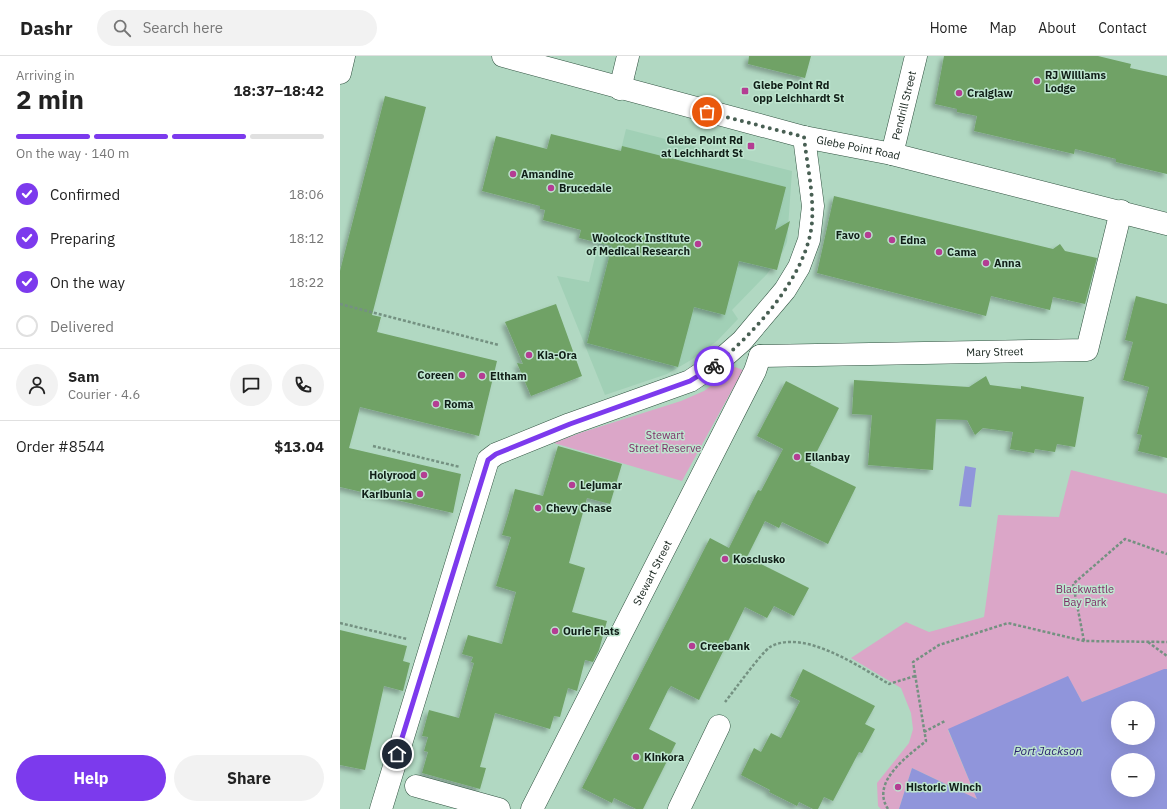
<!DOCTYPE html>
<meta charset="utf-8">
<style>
:root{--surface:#fff;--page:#f2f2f2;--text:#222;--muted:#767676;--line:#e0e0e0;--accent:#7c3aed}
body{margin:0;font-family:"IBM Plex Sans",sans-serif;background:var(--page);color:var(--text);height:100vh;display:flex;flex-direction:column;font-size:15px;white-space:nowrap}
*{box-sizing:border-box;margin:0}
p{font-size:13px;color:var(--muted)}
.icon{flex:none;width:22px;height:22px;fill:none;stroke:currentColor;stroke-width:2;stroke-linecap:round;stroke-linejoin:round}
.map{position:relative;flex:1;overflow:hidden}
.side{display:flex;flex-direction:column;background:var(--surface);width:340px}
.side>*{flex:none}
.buttons{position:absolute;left:771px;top:645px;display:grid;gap:8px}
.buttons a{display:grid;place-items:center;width:44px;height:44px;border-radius:50%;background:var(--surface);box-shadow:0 4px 16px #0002;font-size:20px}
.pin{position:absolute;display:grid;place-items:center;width:34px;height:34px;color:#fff;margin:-17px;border:2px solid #fff;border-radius:50%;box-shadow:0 1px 4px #0007}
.courier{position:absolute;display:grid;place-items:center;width:40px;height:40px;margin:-20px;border:3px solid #7c3aed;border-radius:50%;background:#fff;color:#222;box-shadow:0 1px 5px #0007}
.summary em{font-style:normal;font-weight:700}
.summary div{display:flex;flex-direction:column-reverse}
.summary{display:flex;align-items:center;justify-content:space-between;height:68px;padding:0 16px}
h1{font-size:26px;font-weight:700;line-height:30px}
.bar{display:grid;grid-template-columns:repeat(4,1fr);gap:6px 4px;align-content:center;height:48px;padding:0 16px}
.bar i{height:5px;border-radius:3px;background:var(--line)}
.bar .selected{background:var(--accent)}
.bar p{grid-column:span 4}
.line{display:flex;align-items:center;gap:10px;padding:0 16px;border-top:1px solid var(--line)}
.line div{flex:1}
.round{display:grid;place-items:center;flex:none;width:42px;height:42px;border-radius:21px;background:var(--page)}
ol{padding:0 16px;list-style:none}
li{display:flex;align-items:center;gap:12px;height:44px}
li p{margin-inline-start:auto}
li .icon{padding:4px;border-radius:50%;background:var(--accent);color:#fff;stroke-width:4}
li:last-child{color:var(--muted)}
li i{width:22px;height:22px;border:2px solid var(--line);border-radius:50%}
.button{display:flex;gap:8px;margin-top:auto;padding:8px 16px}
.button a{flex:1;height:46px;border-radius:24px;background:var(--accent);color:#fff;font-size:16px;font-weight:700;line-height:46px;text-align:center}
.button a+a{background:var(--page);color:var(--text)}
header{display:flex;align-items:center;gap:24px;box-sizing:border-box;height:56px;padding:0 20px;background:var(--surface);border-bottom:1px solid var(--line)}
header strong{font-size:19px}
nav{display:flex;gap:22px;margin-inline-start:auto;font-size:14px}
.search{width:280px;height:36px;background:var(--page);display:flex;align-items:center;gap:10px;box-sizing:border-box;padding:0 14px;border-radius:22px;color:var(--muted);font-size:15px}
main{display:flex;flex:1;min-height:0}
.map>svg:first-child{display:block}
.built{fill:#a1d0b6}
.green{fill:#dba6c8}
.water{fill:#9095db;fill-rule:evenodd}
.building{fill:#6fa266;filter:url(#shadow)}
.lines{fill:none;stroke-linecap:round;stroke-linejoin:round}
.minor-casing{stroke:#2f513f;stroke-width:23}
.path{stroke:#749181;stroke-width:2.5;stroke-dasharray:3 2;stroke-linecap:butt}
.minor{stroke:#fff;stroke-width:22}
.done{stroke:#485f53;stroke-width:4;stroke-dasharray:0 7.2}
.route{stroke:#7c3aed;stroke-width:5}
.poi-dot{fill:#b43d93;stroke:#bee5cf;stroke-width:1.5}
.labels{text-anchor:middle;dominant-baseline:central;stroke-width:3;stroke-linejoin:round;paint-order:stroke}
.poi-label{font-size:11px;font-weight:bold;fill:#101e17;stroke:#bee5cf;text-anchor:start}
.street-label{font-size:11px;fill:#101e17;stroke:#bee5cf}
.park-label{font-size:11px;fill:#7f2d67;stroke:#bee5cf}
.water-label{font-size:12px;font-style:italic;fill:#261c6d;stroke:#bee5cf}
</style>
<header>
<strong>Dashr</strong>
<div class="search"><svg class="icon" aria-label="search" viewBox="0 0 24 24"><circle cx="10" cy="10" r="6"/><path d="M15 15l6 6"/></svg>Search here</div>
<nav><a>Home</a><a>Map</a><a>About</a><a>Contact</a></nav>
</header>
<main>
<section class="side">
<div class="summary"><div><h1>2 min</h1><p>Arriving in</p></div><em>18:37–18:42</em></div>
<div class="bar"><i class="selected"></i><i class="selected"></i><i class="selected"></i><i></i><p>On the way · 140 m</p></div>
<ol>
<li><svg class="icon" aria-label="check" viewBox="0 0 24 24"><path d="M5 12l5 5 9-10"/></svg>Confirmed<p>18:06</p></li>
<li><svg class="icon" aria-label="check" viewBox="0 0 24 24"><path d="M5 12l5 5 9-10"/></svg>Preparing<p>18:12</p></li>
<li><svg class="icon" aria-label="check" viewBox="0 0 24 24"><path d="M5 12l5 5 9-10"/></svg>On the way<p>18:22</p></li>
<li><i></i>Delivered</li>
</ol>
<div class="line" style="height:72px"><a class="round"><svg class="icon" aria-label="person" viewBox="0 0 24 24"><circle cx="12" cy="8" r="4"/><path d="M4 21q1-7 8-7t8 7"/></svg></a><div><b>Sam</b><p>Courier · 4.6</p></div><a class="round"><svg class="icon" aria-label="chat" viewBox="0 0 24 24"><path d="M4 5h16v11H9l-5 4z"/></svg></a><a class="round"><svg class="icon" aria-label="phone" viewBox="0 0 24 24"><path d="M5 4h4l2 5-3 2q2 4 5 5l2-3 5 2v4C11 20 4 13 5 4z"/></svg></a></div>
<div class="line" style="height:52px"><div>Order #8544</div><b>$13.04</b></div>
<div class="button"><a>Help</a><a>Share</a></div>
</section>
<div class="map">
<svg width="827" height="753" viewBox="0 0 827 753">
<defs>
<filter id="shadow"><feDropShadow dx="-3.5" dy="3.5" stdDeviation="2" flood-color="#0004"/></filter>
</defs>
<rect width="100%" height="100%" fill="#b1d8c2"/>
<path class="built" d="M286,73l166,42 -5,71 -4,9 -16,23 -35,36 6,9 -21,22 -26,19 -24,14 -62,21 -48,-119 32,6z"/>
<path class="green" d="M395,311l8,3 -61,111 -128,-38 26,-10 101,-32 23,-10z
M731,414l96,24v175l-85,33 -14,-25 -120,53 29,69 -65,-31 -13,41h-18l-3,-3 -1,-23 32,-40 4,-14 -2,-16 -10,-25 -50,-30 55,-36 23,10 55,-15 14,-102 61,2z"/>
<path class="water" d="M625,410l11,2 -5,39 -12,-1z
M824,613h3v140h-268l13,-41 65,31 -29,-70 120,-53 14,26zM778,652h30v30h-30zM778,704h30v30h-30z"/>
<path class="building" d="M409,0h62l-6,22 -57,-14z
M604,0h154l33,8 -1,4 37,8v98l-51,-12v-3l-41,-10 -1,5 -100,-23 3,-15 -20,-4v-3l-22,-5z
M45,40l41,11 -54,208 9,2 -4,15 120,29 -18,75 -119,-29 -11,41 112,26 -8,39 -113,-26v-216z
M211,78l70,17 1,-5 164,41 -11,43 15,-9 -13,49 -38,-9 -14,54 -31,-8 -16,60 -91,-24 25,-97 -33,-8 2,-8 -38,-10 2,-10 -5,-1v-3l-58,-15 14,-55 51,13z
M494,140l219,53 7,-5 5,7 32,7 -12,46 -32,-7 -3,13 -59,-14 -5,20 -169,-43z
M796,240l31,8v154l-29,-7 4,-16 -5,-1 12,-47 -26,-7 10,-38 -8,-2z
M216,248l26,72 -51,20 -14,-33 6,1 -18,-42z
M646,320l4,9 31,4v-3l63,11 -9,50 -18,-3 -2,8 -20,-3 -1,4 -24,-4 3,-17 -30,-4 -8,7 -8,-15 -31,-1 -3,51 -65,-5 4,-50 -20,-1 2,-34 115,7z
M446,325l53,27 -29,57 46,22 -28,57 -46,-22 -3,6 -14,-7 -18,36 62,31 -15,28 -20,-10 -7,12 -22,-11 -46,93 -28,-14 -3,4 -19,39 27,14 -33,66h-7l-22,-11 -2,5 -30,-15 128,-250 19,10 29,-58 3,1 22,-42 -26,-13z
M218,390l64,18 -12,40 -23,-6 -18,65 16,5 -13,44 35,9 -8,29 -6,12 -8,-2 -8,31 -9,-3 -8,29 -6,-1 -4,13 -55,-16 -15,54 6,1 -6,21 -58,-16 6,-21 -4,-1 4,-14 -6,-1 7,-26 30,8 15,-55 -3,-1 2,-5 -11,-3 6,-19 34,9 14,-52 -20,-6 15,-49 -9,-2 7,-23 6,-23 28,7z
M0,574l67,16 -4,15 7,2 -7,28 -19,-5 -19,84 -25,-5z
M463,613l72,37 -10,18 10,5 -13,24 -3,-1 -26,49 -9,-4 -6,12h-5l-14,-7 -2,4 -28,-14 1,-2 -29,-15 13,-27 7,4 10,-19 10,5 19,-37 -10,-5z"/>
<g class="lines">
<g class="minor-casing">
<g id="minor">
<path id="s1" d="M163,0l301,81 88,17 275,70"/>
<path d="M0,17l4,-17"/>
<path d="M280,33l8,-33"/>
<path id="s2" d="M552,98l24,-98"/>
<path id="s3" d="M420,300l327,-6 34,-139"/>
<path d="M76,730l83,23"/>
<path d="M41,753l107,-349 8,-6 74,-30 120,-43 27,-18 25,-22 43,-51 14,-23 10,-27 4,-34 -9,-69"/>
<path id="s4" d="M192,753l223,-438 5,-15"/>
<path d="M339,753l40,-83"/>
</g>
</g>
<path class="path" d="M0,248l159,41
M33,390l87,21
M0,567l67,16
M744,585l-11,-57 52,-45 42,15
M808,586l19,14
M385,646c9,-11 36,-49 45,-55 33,-19 90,20 119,37l26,-8
M584,676l21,-11
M548,753c-18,-27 20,-53 38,-68l-13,-79 26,-17 69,-22 76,18 83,1"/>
<use href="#minor" class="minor"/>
</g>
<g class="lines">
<path class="done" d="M367,56l97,25c3,28 10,57 8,85 -4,53 -58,112 -98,144"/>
<path class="route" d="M57,698l91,-294 8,-6 74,-30 120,-43 24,-15"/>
</g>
<g class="poi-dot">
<circle cx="697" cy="25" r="4"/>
<rect x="401" y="31" width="8" height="8" rx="2"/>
<circle cx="619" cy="37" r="4"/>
<rect x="407" y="86" width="8" height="8" rx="2"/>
<circle cx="173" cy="118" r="4"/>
<circle cx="211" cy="132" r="4"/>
<circle cx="528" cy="179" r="4"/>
<circle cx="552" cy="184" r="4"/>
<circle cx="358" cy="188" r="4"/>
<circle cx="599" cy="196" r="4"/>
<circle cx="646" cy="207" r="4"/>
<circle cx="189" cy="299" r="4"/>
<circle cx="122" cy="319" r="4"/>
<circle cx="142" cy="320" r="4"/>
<circle cx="96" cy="348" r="4"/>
<circle cx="457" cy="401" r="4"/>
<circle cx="84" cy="419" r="4"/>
<circle cx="232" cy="429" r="4"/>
<circle cx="80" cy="438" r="4"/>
<circle cx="198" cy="452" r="4"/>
<circle cx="385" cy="503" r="4"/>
<circle cx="215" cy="575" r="4"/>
<circle cx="352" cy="590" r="4"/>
<circle cx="296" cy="701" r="4"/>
<circle cx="558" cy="731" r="4"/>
</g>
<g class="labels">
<g class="poi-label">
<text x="705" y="19">RJ Williams<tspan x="705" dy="13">Lodge</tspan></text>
<text x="413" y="29">Glebe Point Rd<tspan x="413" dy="13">opp Leichhardt St</tspan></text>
<text x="627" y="37">Craiglaw</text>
<text x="403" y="84" text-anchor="end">Glebe Point Rd<tspan x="403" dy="13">at Leichhardt St</tspan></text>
<text x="181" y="118">Amandine</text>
<text x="219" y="132">Brucedale</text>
<text x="520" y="179" text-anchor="end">Favo</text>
<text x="350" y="182" text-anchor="end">Woolcock Institute<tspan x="350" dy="13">of Medical Research</tspan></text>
<text x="560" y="184">Edna</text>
<text x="607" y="196">Cama</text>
<text x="654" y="207">Anna</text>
<text x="197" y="299">Kia-Ora</text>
<text x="114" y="319" text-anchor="end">Coreen</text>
<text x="150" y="320">Eltham</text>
<text x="104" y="348">Roma</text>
<text x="465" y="401">Ellanbay</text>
<text x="76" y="419" text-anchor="end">Holyrood</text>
<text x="240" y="429">Lejumar</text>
<text x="72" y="438" text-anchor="end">Karibunia</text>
<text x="206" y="452">Chevy Chase</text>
<text x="393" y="503">Kosciusko</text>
<text x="223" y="575">Ourie Flats</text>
<text x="360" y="590">Creebank</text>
<text x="304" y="701">Kinkora</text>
<text x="566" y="731">Historic Winch</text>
</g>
<g class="street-label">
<text stroke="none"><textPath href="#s2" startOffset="50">Pendrill Street</textPath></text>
<text stroke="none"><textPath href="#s1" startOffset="367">Glebe Point Road</textPath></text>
<text stroke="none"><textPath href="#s3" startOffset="235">Mary Street</textPath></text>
<text stroke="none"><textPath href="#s4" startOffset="265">Stewart Street</textPath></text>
</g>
<g class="park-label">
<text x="325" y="379">Stewart<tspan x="325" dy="13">Street Reserve</tspan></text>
<text x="745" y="533">Blackwattle<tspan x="745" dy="13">Bay Park</tspan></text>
</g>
<g class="water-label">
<text x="708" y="694">Port Jackson</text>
</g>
</g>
</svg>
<div class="buttons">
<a>+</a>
<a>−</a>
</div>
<div class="pin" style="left:367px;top:56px;background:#ea580c"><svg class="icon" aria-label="bag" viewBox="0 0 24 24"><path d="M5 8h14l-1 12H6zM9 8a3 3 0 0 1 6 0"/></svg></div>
<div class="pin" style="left:57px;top:698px;background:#1f2937"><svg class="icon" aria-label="home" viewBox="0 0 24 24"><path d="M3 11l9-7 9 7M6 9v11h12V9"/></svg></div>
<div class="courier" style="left:374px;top:310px"><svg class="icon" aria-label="bike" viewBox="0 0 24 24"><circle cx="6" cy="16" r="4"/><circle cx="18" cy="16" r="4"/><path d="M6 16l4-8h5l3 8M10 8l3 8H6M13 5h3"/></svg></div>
</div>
</main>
